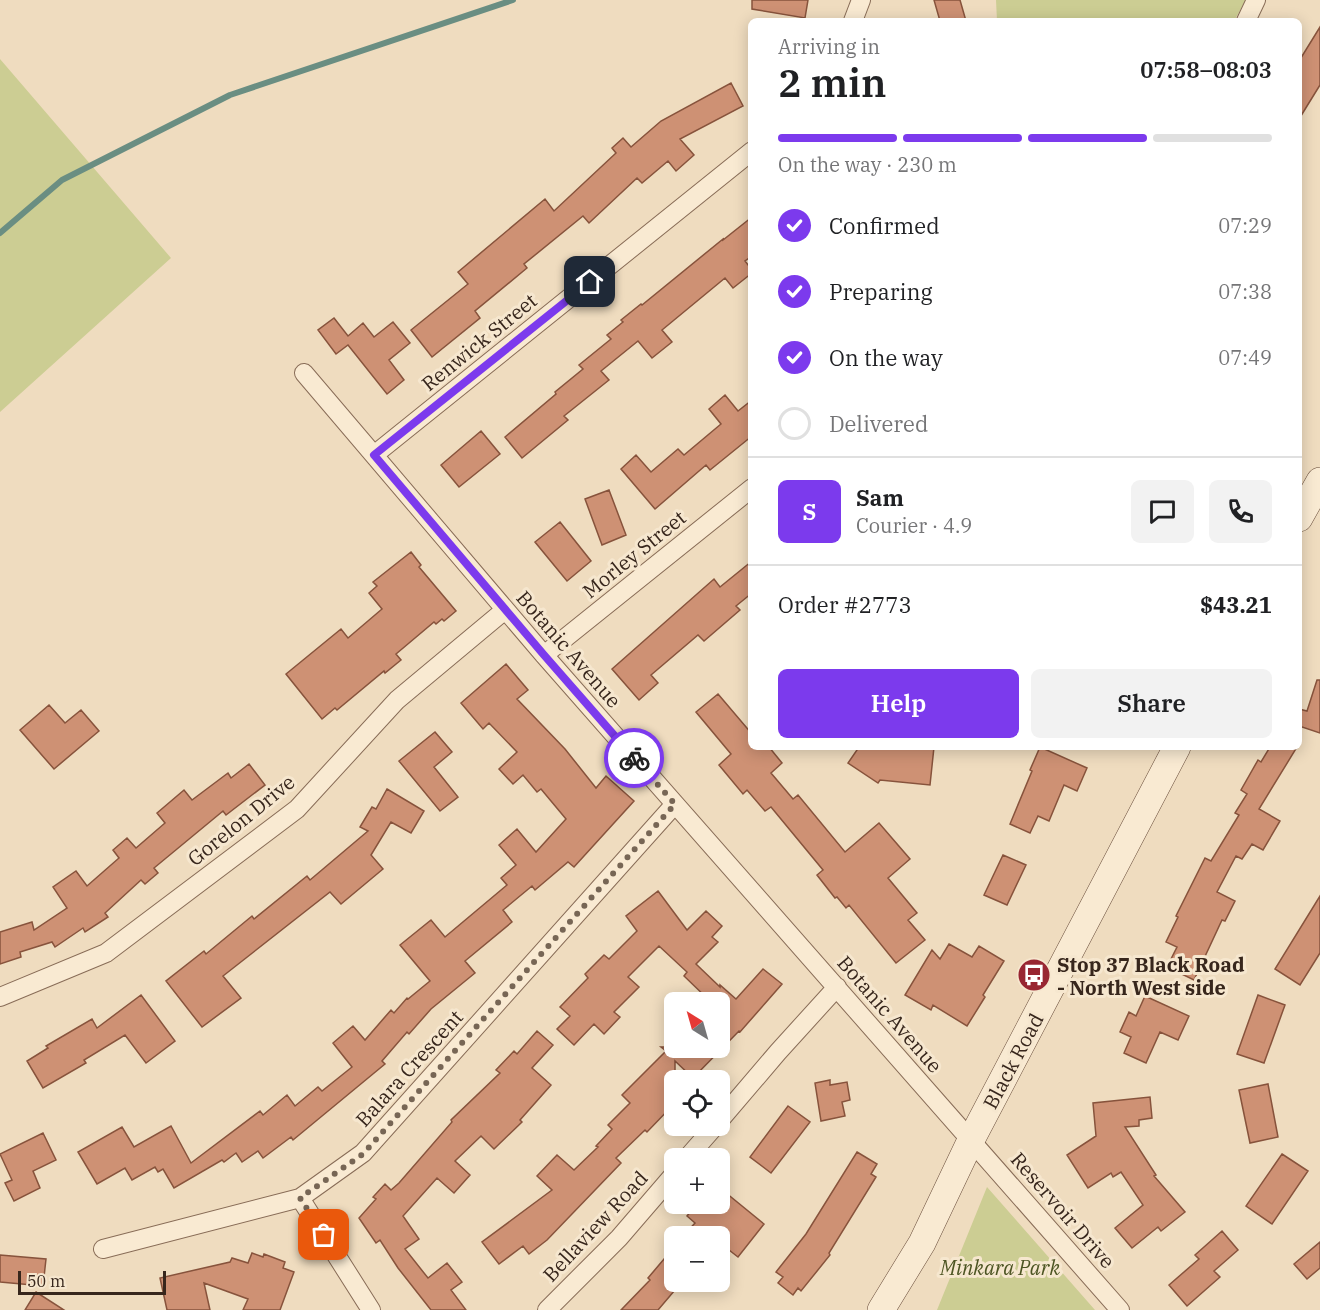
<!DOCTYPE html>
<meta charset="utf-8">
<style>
:root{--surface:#fff;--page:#f2f2f2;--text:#202124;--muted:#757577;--line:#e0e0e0;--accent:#7c3aed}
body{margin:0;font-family:"IBM Plex Serif",serif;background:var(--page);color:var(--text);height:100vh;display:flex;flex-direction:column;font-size:22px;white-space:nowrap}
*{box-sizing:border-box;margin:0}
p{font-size:20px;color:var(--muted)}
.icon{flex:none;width:33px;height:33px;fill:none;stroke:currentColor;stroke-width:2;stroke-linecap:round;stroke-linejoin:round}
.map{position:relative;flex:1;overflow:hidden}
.drawer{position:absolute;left:748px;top:18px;width:554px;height:732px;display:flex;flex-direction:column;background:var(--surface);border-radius:9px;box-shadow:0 3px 15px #0003}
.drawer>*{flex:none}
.needle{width:39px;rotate:323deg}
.tools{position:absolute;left:664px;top:992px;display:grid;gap:12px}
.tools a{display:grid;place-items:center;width:66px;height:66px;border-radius:9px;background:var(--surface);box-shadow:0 3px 15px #0003;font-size:30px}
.scale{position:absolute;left:18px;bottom:15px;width:148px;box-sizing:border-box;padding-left:6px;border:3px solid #37261c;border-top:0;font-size:16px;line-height:21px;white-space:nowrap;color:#37261c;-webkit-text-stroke:4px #f6e7cf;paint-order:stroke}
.pin{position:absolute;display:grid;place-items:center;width:51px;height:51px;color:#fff;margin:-26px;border-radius:12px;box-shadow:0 3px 9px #0006}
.courier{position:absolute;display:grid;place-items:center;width:60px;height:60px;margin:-30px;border:4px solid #7c3aed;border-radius:50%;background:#fff;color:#222;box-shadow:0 2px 8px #0007}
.head em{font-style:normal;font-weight:600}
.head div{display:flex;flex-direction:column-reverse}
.head{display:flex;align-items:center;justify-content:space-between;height:102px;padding:0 30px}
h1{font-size:39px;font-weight:600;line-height:45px}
.bar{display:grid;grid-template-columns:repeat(4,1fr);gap:9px 6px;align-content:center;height:72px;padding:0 30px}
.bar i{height:8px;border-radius:4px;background:var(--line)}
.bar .selected{background:var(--accent)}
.bar p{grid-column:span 4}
.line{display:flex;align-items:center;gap:15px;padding:0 30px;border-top:2px solid var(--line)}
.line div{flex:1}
.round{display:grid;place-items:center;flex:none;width:63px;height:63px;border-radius:9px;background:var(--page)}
ol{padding:0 30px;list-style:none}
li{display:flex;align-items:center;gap:18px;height:66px}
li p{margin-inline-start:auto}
li .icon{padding:6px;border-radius:50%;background:var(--accent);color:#fff;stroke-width:4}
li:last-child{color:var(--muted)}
li i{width:33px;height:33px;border:3px solid var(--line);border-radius:50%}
.cta{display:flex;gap:12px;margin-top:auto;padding:12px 30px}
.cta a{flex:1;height:69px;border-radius:9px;background:var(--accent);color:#fff;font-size:24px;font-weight:600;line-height:69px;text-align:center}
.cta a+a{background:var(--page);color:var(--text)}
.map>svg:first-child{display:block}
.green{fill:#cccd93}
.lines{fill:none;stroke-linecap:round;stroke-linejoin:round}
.stream{stroke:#6a8e82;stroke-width:6}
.building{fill:#ce9174;stroke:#87533c;stroke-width:1.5}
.street-casing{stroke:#886c57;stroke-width:20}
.secondary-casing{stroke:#694d3b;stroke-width:28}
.street{stroke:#f9ead2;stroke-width:18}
.secondary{stroke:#f9ead2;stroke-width:27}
.done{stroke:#765;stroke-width:6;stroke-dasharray:0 10.8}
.route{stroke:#7c3aed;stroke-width:8}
.labels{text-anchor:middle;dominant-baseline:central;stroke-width:6;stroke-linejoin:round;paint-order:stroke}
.street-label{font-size:20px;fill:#37261c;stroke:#f6e7cf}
.poi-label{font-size:20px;font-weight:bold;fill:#37261c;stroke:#f6e7cf;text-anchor:start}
.park-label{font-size:20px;font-style:italic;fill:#4c5422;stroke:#f6e7cf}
</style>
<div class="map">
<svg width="1320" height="1310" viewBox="0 0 1320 1310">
<rect width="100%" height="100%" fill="#efdcbf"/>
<path class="green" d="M996,0h250l-12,21h-237z
M0,59l171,199 -171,154z
M987,1187l108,123h-158z"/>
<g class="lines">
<path class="stream" d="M0,233l62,-53 168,-85 283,-95"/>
</g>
<path class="building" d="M752,0h56l-3,18 -53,-9z
M934,0h26l6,21h-26z
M1320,27v58l-21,34v-58z
M731,83l12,23 -63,33 14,16 -18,16 -8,-10 -26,22 -5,-5 -48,45 -6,-7 -59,48 3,4 -52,43 5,7 -48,39 -21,-27 57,-46 -10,-12 87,-73 9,12 62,-58 -4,-5 11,-10 8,9 30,-26z
M752,217v39l-7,5 7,9v3l-19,15 -8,-10 -63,52 10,12 -20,16 -14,-17 -37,30 8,9 -45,36 4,4 -46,38 -17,-21 51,-43 -1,-2 28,-23 -4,-4 32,-26 -4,-4 16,-13 -2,-2 20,-16 1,1 81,-66v1z
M334,318l14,18 15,-13 11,14 19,-15 17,21 -21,17 15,20 -17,14 -39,-49 -12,9 -18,-24z
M725,395l13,16 14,-11v36l-42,34 -4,-5 -51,44 -34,-40 15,-14 15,17 27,-23 6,6 37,-31 -12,-15z
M481,431l19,23 -41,33 -18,-22z
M609,490l17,45 -24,10 -17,-46z
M560,522l31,39 -24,20 -32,-39z
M411,552l10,13 -2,2 37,44 -12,10 -2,-2 -6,5 -2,-2 -38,32 5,6 -16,13 -1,-2 -47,39 -2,-2 -13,11 -36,-45 55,-45 7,9 34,-29 -13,-16 8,-7 -4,-4z
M752,561v32l-16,13 4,4 -36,31 -6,-6 -47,40 7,8 -19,17 -27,-31 102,-90 6,8z
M506,664l22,26 -11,9 48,50 31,39 10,-12 28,25 -60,66 -6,-5 -33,28 -3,-4 -29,24 9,12 -47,39 10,12 -44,36 -22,25 -2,-2 -25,29 3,3 -92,76 -2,-3 -28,21 -5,-7 -16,11 -6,-9 -12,9 -2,-2 -48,28 -11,-19 -5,3 -3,-5 -23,13 -7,-12 -28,16 -19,-32 44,-25 12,20 37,-21 20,37 69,-52 3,4 24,-20 8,11 23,-19 4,4 30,-24 -19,-24 20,-17 12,14 26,-30 3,3 13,-15 1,1 22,-18 -30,-36 31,-25 14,17 62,-52 -6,-7 15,-13 -17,-20 18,-16 19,23 30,-33 -25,-30 -4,3 -14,-17 -10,9 -14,-15 18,-17 -28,-29 -6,6 -22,-26z
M1317,680h3v53l-21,-7v-17l8,2z
M718,694l34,40v13h17l13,16 -11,10 22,26 5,-4 47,57 34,-29 31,36 -22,19 29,35 -9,7 17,20 -29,23 -47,-58 -3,3 -9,-11 -2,1 -18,-23 6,-5 -52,-63 -6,4 -18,-21 -4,4 -24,-29 12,-11 -35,-42z
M49,705l16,18 16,-13 18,21 -45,38 -34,-39z
M435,732l17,20 -18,15 24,30 -18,14 -41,-50z
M859,747h75l-4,38 -50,-5 -2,3 -30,-20z
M1040,747l47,21 -10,23 -13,-6 -15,36 -11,-5 -8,17 -20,-9 22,-53 -2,-1z
M1270,747h27l-38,62 21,12 -17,29 -11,-6 -10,15 -6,-3 -19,36 18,9 -10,20 -3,-1 -28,60 -27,-13 10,-20 -11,-5 12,-25 -2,-1 29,-58 6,3 28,-46 -4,-2 12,-19 -6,-4 17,-30 3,2z
M249,764l16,21 -39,30 -3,-4 -69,57 4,5 -13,11 -4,-4 -36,33 3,4 -23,15 -2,-4 -28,19 -3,-5 -32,10 1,5 -21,7v-32l32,-10 2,8 33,-22 -14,-21 23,-16 11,15 32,-28 -6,-8 14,-12 9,10 29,-25 -8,-10 27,-23 8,10 36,-27 3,5z
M387,789l37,22 -13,22 -20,-11 -20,33 12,14 -42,35 -11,-12 -107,84 18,22 -39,29 -36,-46 38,-30 2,3 46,-38 2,3 53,-43 3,4 58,-49 -8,-4 12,-20 4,2z
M1003,855l23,10 -19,40 -23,-10z
M658,891l29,39 19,-19 16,15 -10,11 6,5 -22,22 24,23v-2l16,14 27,-30 19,15 -42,48 -1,-1 -46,47 -18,-17v42l-28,29 -2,-2 -29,28 5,5 -74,77 -18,14 -6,-8 -24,18 -17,-22 70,-52 -15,-14 20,-21 17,15 24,-23 -2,-1 16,-17 -4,-4 22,-22 -8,-8 44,-44 -5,-4h9l5,-5v5h45v-45h-9l-27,-26 3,-4 -28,-26 -31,31 11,10 -25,25 6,5 -16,17 -10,-10 -20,21 -17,-16 13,-13 -10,-9 28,-29 -3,-4 19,-19 5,4 28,-28 -11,-15z
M1320,896v57l-20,32 -25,-16z
M949,944l23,13 7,-11 25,15 -21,34 2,2 -18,29 -34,-21 -2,5 -26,-15 27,-45 8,9z
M141,995l34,46 -29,22 -21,-28 -41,25 2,3 -43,25 -16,-27 21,-13 -2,-2 46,-27 5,9z
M1258,995l27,10 -21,58 -27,-9z
M1145,996l44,20 -11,24 -18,-8 -14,31 -22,-10 7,-16 -11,-5 9,-20 7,4z
M537,1031l16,14 -21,23 19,17 -31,35 2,2 -28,27 -13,-13 -26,25 15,14 -16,18 -17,-15 -34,38 16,23 -14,10 23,29 19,-15 15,19 -11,8 15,20h-35l-33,-42 -18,-28 -4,3 -17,-25 17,-19 -3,-2 12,-13 6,6 8,-7 53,-61 -1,-2 49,-47 -4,-3 18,-19 3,3z
M830,1080v5l17,-3 3,18 -8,2 3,14 -24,5 -6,-38z
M1268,1084l10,53 -28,6 -11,-53z
M1150,1097l2,21 -13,2v6l-14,1 31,48 -2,1 31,36 -24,19 -3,-4 -26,21 -17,-20 28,-23 -22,-33 -8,5 -2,-4 -23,15 -21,-33 29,-19 -3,-33z
M788,1106l22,16 -39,51 -21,-16z
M43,1133l13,27 -23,11 7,17 -26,13 -9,-18 7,-3 -12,-26z
M857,1152l20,12 -6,10 5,3 -47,76 1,2 -29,36 -3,-3 -5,7 -15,-12 5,-6 -7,-5 30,-38z
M1282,1154l26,17 -36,53 -26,-18z
M720,1188l44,36 -26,33 -18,-14v-7h-37l12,-13 -8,-7 11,-13h22z
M1222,1231l16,19 -24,21 6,6 -33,29 -18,-21 30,-26 -4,-4z
M1320,1242v26l-13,11 -13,-15z
M675,1246v44l-17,20h-37l29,-30 -2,-2z
M252,1253l11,4 1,-3 21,8 -2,6 11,4 -14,38h-37l5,-11 -44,-16 6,27h-43l-7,-32 70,-16 2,-4 16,5z
M0,1255l46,4 -3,27 -43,-4z
M36,1292l28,18h-39z"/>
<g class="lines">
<g class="street-casing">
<path id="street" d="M853,21l8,-21
M1246,21l10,-21
M304,373l240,282 576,655
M374,455l378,-304
M544,655l208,-167
M0,997l106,-44 191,-144 100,-109 108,-90
M720,1120l58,-68 59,-65
M687,1158l29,-33
M300,1198l71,112
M103,1249l197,-51 63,-45 312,-349
M547,1310l72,-72 56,-65"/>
</g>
<g class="secondary-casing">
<path id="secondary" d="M1299,518l21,-37
M881,1310l41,-67 49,-103 206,-393"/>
</g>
<use href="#street" class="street"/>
<use href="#secondary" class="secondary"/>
</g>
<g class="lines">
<path class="done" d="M324,1235l-24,-37 63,-44 312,-350 -41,-46"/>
<path class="route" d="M590,282l-216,173 170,200 90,103"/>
</g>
<defs>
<g id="bus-disc" transform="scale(1.725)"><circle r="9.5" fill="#982632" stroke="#f6e7cf"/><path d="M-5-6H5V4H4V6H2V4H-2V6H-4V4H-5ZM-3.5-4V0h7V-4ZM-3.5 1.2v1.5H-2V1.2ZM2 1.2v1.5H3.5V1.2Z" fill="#fff"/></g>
</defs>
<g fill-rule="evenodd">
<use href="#bus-disc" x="1034" y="975"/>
</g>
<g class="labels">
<g class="street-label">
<text transform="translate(479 342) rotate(-39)">Renwick Street</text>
<text transform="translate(634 554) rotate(-39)">Morley Street</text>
<text transform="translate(569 649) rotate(49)">Botanic Avenue</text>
<text transform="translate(241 820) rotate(-39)">Gorelon Drive</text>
<text transform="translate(890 1014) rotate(49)">Botanic Avenue</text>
<text transform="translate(1013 1061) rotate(-62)">Black Road</text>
<text transform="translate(409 1068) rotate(-48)">Balara Crescent</text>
<text transform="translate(1063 1210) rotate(49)">Reservoir Drive</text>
<text transform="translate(595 1226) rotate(-47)">Bellaview Road</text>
</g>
<g class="poi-label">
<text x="1057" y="964">Stop 37 Black Road<tspan x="1057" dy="23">- North West side</tspan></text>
</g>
<g class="park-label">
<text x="1000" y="1267">Minkara Park</text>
</g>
</g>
</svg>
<div class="tools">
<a><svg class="needle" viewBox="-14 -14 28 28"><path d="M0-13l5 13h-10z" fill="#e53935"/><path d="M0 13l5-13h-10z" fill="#757577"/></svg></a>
<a><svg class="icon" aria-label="locate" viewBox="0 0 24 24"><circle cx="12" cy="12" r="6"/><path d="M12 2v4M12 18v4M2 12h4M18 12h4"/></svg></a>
<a>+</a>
<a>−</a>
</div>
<div class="scale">50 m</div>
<div class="pin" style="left:324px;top:1235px;background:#ea580c"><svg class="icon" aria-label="bag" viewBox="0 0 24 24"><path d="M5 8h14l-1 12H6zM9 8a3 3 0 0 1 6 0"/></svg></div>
<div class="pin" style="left:590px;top:282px;background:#1f2937"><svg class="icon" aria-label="home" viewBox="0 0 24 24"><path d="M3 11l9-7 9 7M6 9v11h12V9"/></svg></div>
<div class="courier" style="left:634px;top:758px"><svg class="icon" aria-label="bike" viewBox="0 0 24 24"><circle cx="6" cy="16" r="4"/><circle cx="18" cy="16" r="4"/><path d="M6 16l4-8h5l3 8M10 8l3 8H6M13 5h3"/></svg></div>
<section class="drawer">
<div class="head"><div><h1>2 min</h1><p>Arriving in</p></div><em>07:58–08:03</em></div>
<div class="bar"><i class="selected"></i><i class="selected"></i><i class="selected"></i><i></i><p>On the way · 230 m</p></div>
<ol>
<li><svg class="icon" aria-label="check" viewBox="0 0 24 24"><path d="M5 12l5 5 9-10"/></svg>Confirmed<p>07:29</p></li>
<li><svg class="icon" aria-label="check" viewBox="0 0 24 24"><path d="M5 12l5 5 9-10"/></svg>Preparing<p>07:38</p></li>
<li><svg class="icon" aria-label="check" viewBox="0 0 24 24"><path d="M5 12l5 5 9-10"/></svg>On the way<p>07:49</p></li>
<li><i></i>Delivered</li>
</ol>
<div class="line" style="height:108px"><b class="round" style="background:var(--accent);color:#fff">S</b><div><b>Sam</b><p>Courier · 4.9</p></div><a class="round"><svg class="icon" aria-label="chat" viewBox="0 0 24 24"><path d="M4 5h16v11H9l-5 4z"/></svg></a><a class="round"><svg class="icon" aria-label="phone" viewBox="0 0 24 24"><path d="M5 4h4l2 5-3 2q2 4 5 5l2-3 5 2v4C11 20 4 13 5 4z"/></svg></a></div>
<div class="line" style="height:78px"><div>Order #2773</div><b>$43.21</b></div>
<div class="cta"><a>Help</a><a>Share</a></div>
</section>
</div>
